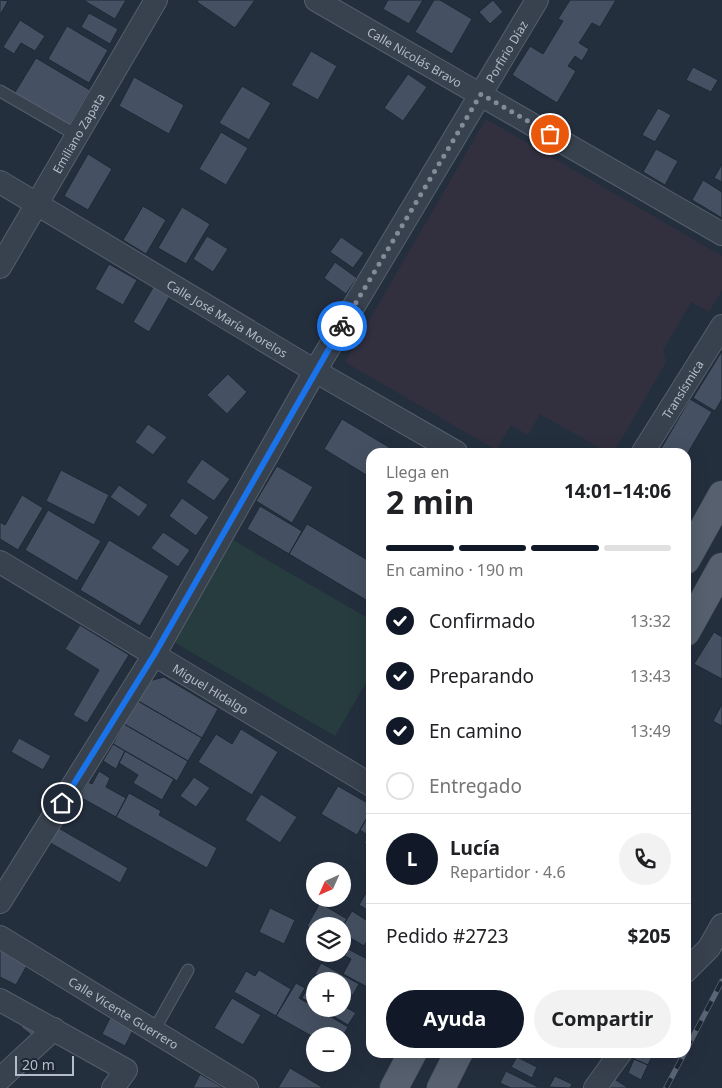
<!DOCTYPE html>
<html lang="es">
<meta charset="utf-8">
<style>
:root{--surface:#fff;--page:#f2f2f2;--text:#202124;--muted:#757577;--line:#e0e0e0;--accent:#111827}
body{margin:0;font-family:"Noto Sans",sans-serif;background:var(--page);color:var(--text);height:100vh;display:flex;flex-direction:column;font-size:19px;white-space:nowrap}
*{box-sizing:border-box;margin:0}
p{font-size:16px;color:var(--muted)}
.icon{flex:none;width:28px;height:28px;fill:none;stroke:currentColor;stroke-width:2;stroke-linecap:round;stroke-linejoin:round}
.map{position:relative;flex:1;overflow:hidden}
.side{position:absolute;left:366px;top:448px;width:325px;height:610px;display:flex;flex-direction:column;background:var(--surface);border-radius:15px;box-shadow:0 5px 20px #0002}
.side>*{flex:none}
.needle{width:32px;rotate:225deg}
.buttons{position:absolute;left:306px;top:862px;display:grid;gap:10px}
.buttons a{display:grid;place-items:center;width:45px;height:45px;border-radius:50%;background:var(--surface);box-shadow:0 5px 20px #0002;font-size:25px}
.scale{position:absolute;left:15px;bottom:12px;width:59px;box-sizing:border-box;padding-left:5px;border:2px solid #b4bcc9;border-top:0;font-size:14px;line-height:18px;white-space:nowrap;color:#b4bcc9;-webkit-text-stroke:4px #1d2633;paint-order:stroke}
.pin{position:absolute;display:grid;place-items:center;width:42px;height:42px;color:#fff;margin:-21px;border:2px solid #fff;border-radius:50%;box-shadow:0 1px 5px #0007}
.courier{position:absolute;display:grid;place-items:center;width:50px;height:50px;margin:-25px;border:4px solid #1a73e8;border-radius:50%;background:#fff;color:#222;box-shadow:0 1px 6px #0007}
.overview em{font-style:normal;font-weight:700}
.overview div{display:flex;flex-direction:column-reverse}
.overview{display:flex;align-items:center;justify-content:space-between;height:85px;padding:0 20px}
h1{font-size:32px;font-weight:700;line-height:38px}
.bar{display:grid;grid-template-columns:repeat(4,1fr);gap:8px 5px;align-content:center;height:60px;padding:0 20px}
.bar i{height:6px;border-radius:4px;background:var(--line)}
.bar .current{background:var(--accent)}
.bar p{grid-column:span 4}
.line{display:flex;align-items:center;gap:12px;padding:0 20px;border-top:1px solid var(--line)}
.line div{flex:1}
.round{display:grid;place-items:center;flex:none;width:52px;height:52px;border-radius:26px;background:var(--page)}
ol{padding:0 20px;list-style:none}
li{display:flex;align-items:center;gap:15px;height:55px}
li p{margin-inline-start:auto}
li .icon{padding:5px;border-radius:50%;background:var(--accent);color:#fff;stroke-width:4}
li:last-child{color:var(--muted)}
li i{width:28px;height:28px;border:2px solid var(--line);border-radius:50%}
.button{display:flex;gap:10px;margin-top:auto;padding:10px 20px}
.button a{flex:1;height:58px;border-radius:30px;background:var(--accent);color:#fff;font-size:20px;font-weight:700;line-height:58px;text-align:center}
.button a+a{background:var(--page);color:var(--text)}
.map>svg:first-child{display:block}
.medical{fill:#32303f}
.green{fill:#263c3f}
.building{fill:#455162;stroke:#1f2835}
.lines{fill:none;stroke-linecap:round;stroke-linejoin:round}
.service-casing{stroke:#565f6c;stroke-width:13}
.minor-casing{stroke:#565f6c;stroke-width:24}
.primary-casing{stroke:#414a57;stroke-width:29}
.service{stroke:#38414e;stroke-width:11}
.minor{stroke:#38414e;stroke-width:22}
.primary{stroke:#56606e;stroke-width:28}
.rail-casing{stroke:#5a6575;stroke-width:5.5}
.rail{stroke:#1d2633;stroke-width:4;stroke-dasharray:11;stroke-linecap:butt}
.done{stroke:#828b98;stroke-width:5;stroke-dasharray:0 9}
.route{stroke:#1a73e8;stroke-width:6}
.labels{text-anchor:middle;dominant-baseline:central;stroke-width:4;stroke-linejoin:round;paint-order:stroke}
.street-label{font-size:12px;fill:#b4bcc9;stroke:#1d2633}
</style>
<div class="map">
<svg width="722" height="1088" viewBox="0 0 722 1088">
<rect width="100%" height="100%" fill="#242f3e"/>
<path class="medical" d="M486,119l236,137v34l-13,22 -18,-10 -28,48 3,12 -52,90h-7l-67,-38 -12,21 -17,-10 -15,25 -151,-88z"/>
<path class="green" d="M233,540l138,80v54l-36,62 -161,-94z"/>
<path class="building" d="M0,0l8,1 -8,14z
M83,0h43l-11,19z
M198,0h57l-20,28 -38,-26z
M388,0h35l-14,24 -26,-15z
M434,0h6l32,19 -20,35 -37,-22z
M493,0l10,12 -13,12 -11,-12z
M570,0h46l-16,27 -8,-4 -13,20 10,6 -7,12 -7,-5 -7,10 8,5 -19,32 -45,-28 18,-29 13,8 20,-33 -5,-2z
M89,13l29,16 -8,15 -29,-17z
M20,20l25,16 -10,15 -14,-8 -7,11 -11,-7z
M67,26l41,24 -19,33 -41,-24z
M311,51l26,15 -19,34 -27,-15z
M36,58l54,32 -21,36 -55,-32z
M693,67l25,13 -7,12 -25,-12z
M408,74l19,13 -24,34 -19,-13z
M134,77l50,28 -15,29 -50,-28z
M242,86l29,17 -22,37 -30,-17z
M658,108l13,7 -16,27 -13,-7z
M221,132l27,16 -22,37 -27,-16z
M656,149l22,12 -13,24 -22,-13z
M88,154l24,15 -24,41 -24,-14z
M722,164v18l-8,-4z
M703,180l19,12v26l-30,-18z
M143,206l23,14 -20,34 -23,-14z
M182,207l28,17 -24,40 -28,-16z
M207,236l21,13 -15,23 -20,-13z
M341,237l23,16 -11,15 -23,-16z
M335,262l22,16 -11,16 -22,-16z
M109,264l28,16 -14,25 -28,-16z
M154,286l16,10 -21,36 -16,-10z
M722,351v48l-7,12 -22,-13z
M228,374l19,18 -20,22 -20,-19z
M690,399l22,13 -26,44v-4h-27z
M342,419l55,33h-26v26l-47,-29z
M148,424l19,13 -14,18 -18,-13z
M202,459l28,20 -16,22 -28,-19z
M277,466l36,21 -21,36 -36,-22z
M61,470l48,25 -15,30 -48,-24z
M119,485l29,20 -9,12 -29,-20z
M22,495l21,13 -25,42 -18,-11v-17l5,3z
M182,498l27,19 -13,19 -27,-20z
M260,506l42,25 -13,23 -42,-25z
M48,510l53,31 -24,40 -52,-31z
M307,524l64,38v41l-82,-49z
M163,532l27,18 -12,17 -27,-19z
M109,540l60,36 -29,50 -60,-36z
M80,625l49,30 -42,68 -14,-8 26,-45 -34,-21z
M714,632l8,5v42l-28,-15z
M164,677l54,32 -16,29 -64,-37 11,-20z
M138,701l64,37 -14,23 -64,-37z
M722,704v22l-9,-5z
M124,724l64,37 -11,20 -64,-37z
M241,729l37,23 -26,43 -54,-33 18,-28 16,10z
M19,738l32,18 -8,14 -32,-18z
M113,744l12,7 -9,18 -13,-8z
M125,751l49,28 -12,21 -29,-17 5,-8 -19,-12z
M99,771l11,7 -4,9 20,11 -10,19 -36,-20 8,-15 4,2z
M194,777l16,11 -14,19 -16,-11z
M338,786l33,19v6l-14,24 -36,-21z
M129,793l32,18 -2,4 58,33 -10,20 -91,-51z
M261,794l36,23 -17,26 -35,-23z
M371,811v36l-7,-4 5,-7 -9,-6z
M55,826l73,42 -8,15 -73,-42z
M371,884v28l-12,-7z
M320,903l27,16 -5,8 -27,-1v5l-8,-5z
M270,908l25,12 -11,24 -25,-12z
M352,911l19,12v11l-7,12 -22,-13v-6z
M0,942l31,16 -15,27 -16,-8z
M348,949l23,12v28l-28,-15 8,-15 -6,-3z
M321,963l38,21 -6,11 -11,-6v-8h-14l-13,-7z
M259,970l32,19 -15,27 -42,-24 12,-21 9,5z
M315,976l9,5h-9v24l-13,-7z
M296,983l9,5 -6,10 49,29 -6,10 -27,-1v2l-39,-22z
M232,998l29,17 -18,30 -29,-17z
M342,1005l14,8 -8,12 -27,-16h21z
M31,1018l12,9 -9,10 -13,-10z
M110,1018l23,12 -8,16 -23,-12z
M638,1052h16l-6,13 -14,-6z
M517,1057l20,10 -5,11 -21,-11z
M634,1059l14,6 -7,15 -13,-7z
M290,1068l32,19 -1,1h-43z
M506,1071l32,16v1h-27l-11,-5z
M200,1074l24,14h-31z
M606,1074l21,13v1h-29z
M555,1076l17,8 -2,4 -21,-1z"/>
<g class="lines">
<g class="service-casing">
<path id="service" d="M0,91l78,45
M153,1032l35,-62"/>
</g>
<g class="minor-casing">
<g id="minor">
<path id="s1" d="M316,0l406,234"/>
<path id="s2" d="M0,182l315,189 141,81"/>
<path id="s3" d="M0,267l156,-267"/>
<path id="s4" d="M643,452l79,-126"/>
<path id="s5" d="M0,562l371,223"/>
<path id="s6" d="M0,902l154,-247 161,-284 222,-371"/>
<path id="s7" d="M0,937l247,151"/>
<path d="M686,971l23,-23 13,-23"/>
<path d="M0,1000l126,70 -13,18"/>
<path d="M0,1079l54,-50"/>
<path d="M595,1088l26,-36"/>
</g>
</g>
<g class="primary-casing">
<path id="primary" d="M686,560l36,-65
M686,632l36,-65
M394,1088l19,-36
M441,1088l18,-36"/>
</g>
<use href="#service" class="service"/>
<use href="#minor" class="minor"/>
<use href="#primary" class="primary"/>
<g class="rail-casing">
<path id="rail" d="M686,1050l36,-69
M666,1088l19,-36"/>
</g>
<use href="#rail" class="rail"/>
</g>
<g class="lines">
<path class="done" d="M342,326l139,-232 69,40"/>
<path class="route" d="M62,803l92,-148 188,-329"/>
</g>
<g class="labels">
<g class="street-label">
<text stroke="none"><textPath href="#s6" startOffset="990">Porfirio Díaz</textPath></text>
<text stroke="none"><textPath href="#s1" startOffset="114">Calle Nicolás Bravo</textPath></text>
<text stroke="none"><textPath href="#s3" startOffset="155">Emiliano Zapata</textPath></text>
<text stroke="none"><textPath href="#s2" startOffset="265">Calle José María Morelos</textPath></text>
<text stroke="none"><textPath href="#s4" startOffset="74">Transísmica</textPath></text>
<text stroke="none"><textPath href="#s5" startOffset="246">Miguel Hidalgo</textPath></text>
<text stroke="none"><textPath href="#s7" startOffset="145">Calle Vicente Guerrero</textPath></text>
</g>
</g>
</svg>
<div class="buttons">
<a><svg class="needle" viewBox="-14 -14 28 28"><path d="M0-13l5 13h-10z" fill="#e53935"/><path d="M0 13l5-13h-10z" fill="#757577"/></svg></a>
<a><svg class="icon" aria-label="layers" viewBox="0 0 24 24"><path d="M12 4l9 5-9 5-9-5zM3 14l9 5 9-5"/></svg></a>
<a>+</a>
<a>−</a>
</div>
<div class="scale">20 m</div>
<div class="pin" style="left:550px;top:134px;background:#ea580c"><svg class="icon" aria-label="bag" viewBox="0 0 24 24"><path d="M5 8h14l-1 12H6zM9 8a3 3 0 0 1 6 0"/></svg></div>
<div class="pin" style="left:62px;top:803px;background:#1f2937"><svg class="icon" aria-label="home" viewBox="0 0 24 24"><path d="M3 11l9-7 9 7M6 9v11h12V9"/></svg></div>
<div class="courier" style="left:342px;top:326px"><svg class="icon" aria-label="bike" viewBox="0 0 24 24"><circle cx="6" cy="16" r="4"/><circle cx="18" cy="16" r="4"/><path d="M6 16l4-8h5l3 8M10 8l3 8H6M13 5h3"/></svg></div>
<section class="side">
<div class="overview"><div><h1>2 min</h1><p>Llega en</p></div><em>14:01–14:06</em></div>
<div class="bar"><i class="current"></i><i class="current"></i><i class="current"></i><i></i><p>En camino · 190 m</p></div>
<ol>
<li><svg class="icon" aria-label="check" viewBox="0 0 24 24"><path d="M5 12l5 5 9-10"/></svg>Confirmado<p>13:32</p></li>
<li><svg class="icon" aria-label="check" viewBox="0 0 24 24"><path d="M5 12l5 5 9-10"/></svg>Preparando<p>13:43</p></li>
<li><svg class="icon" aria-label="check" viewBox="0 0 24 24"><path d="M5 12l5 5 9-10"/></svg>En camino<p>13:49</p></li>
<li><i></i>Entregado</li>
</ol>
<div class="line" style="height:90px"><b class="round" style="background:var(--accent);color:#fff">L</b><div><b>Lucía</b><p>Repartidor · 4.6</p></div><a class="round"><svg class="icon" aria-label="phone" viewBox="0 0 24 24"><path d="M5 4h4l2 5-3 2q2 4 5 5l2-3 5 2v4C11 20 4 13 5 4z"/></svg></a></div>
<div class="line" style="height:65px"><div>Pedido #2723</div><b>$205</b></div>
<div class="button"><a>Ayuda</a><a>Compartir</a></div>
</section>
</div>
